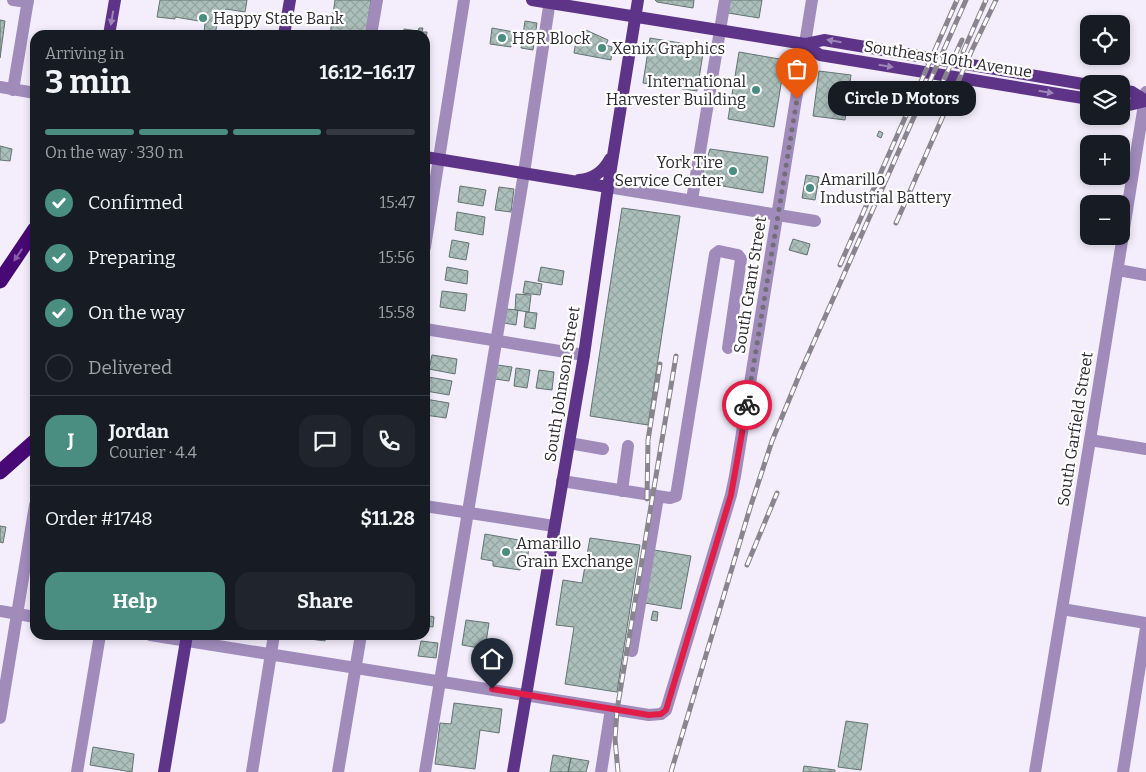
<!DOCTYPE html>
<meta charset="utf-8">
<style>
:root{--surface:#171b24;--page:#20242c;--text:#f1f3f6;--muted:#9ea1a6;--line:#363941;--accent:#4a8e82}
body{margin:0;font-family:Bitter,serif;background:var(--page);color:var(--text);height:100vh;display:flex;flex-direction:column;font-size:19px;white-space:nowrap}
*{box-sizing:border-box;margin:0}
p{font-size:16px;color:var(--muted)}
.icon{flex:none;width:28px;height:28px;fill:none;stroke:currentColor;stroke-width:2;stroke-linecap:round;stroke-linejoin:round}
.map{position:relative;flex:1;overflow:hidden}
.details{position:absolute;left:30px;top:30px;width:400px;height:610px;display:flex;flex-direction:column;background:var(--surface);border-radius:15px;box-shadow:0 2px 8px #0003}
.details>*{flex:none}
.buttons{position:absolute;left:1080px;top:15px;display:grid;gap:10px}
.buttons a{display:grid;place-items:center;width:50px;height:50px;border-radius:10px;background:var(--surface);box-shadow:0 2px 8px #0003;font-size:25px}
.pin{position:absolute;display:grid;place-items:center;width:42px;height:42px;color:#fff;margin:-51px -21px;border-radius:50% 50% 50% 0;rotate:-45deg;box-shadow:0 0 5px #0007}
.pin .icon{rotate:45deg}
.courier{position:absolute;display:grid;place-items:center;width:50px;height:50px;margin:-25px;border:4px solid #e11d48;border-radius:50%;background:#fff;color:#222;box-shadow:0 1px 6px #0007}
.bubble{position:absolute;height:35px;border-radius:15px;background:var(--surface);box-shadow:0 2px 8px #0003;font-size:16px;font-weight:700;line-height:35px;text-align:center}
.overview em{font-style:normal;font-weight:700}
.overview div{display:flex;flex-direction:column-reverse}
.overview{display:flex;align-items:center;justify-content:space-between;height:85px;padding:0 15px}
h1{font-size:32px;font-weight:700;line-height:38px}
.bar{display:grid;grid-template-columns:repeat(4,1fr);gap:8px 5px;align-content:center;height:60px;padding:0 15px}
.bar i{height:6px;border-radius:4px;background:var(--line)}
.bar .selected{background:var(--accent)}
.bar p{grid-column:span 4}
.line{display:flex;align-items:center;gap:12px;padding:0 15px;border-top:1px solid var(--line)}
.line div{flex:1}
.round{display:grid;place-items:center;flex:none;width:52px;height:52px;border-radius:15px;background:var(--page)}
ol{padding:0 15px;list-style:none}
li{display:flex;align-items:center;gap:15px;height:55px}
li p{margin-inline-start:auto}
li .icon{padding:5px;border-radius:50%;background:var(--accent);color:#fff;stroke-width:4}
li:last-child{color:var(--muted)}
li i{width:28px;height:28px;border:2px solid var(--line);border-radius:50%}
.cta{display:flex;gap:10px;margin-top:auto;padding:10px 15px}
.cta a{flex:1;height:58px;border-radius:15px;background:var(--accent);color:#fff;font-size:20px;font-weight:700;line-height:58px;text-align:center}
.cta a+a{background:var(--page);color:var(--text)}
.map>svg:first-child{display:block}
.building{fill:url(#building-cross-hatch);stroke:#637471}
.lines{fill:none;stroke-linecap:round;stroke-linejoin:round}
.path{stroke:#b3afbb;stroke-width:2;stroke-dasharray:2.5 4;stroke-linecap:butt}
.minor{stroke:#a08bbb;stroke-width:12}
.major{stroke:#5e3488;stroke-width:12}
.highway{stroke:#480875;stroke-width:15}
.rail-casing{stroke:#89858f;stroke-width:5}
.rail{stroke:#fff;stroke-width:3;stroke-dasharray:9;stroke-linecap:butt}
.oneway{fill:#9e85b8}
.oneway2{fill:#885ea5}
.done{stroke:#726e77;stroke-width:5;stroke-dasharray:0 9}
.route{stroke:#e11d48;stroke-width:6}
.poi-dot{fill:#4a8e82;stroke:#fff;stroke-width:2}
.labels{text-anchor:middle;dominant-baseline:central;stroke-width:4.5;stroke-linejoin:round;paint-order:stroke}
.poi-label{font-size:16px;fill:#2c2a2f;stroke:#fff;text-anchor:start}
.street-label{font-size:16px;fill:#2c2a2f;stroke:#fff}
</style>
<div class="map">
<svg width="1146" height="772" viewBox="0 0 1146 772">
<defs>
<pattern id="building-cross-hatch" width="8" height="8" patternUnits="userSpaceOnUse" patternTransform="scale(1.25)"><rect width="8" height="8" fill="#acbfbb"/><path d="M0 0l8 8M0 8l8-8" fill="none" stroke="#94a4a1"/></pattern>
</defs>
<rect width="100%" height="100%" fill="#f3edfc"/>
<path class="building" d="M160,0h87l-2,12 -19,-3 -3,16 -6,-1 -2,11h-11l1,-13 -30,-5v2l-18,-2z
M335,0h36l-5,35h-36z
M655,0h39l-1,8 -36,-6z
M730,0h32l-3,18 -31,-5z
M0,20l5,1 -5,37z
M525,21l12,2 -4,27 -12,-2z
M419,28h4l-1,4h5l-2,16v-13h-22l1,-6 14,2z
M492,28l22,4 -3,15 -21,-3z
M586,30l22,10 -2,5 6,2 -1,13 -37,-7 3,-18 6,1z
M650,38l54,9 -7,44 -54,-8z
M739,52l46,8 -11,67 -46,-8z
M819,71l32,4 -6,45 -32,-4z
M879,131l4,2 -2,5 -4,-2z
M0,146l12,3 -2,12 -10,-1z
M710,149l58,8 -5,36 -63,-11z
M806,175l13,2 -4,23 -13,-2z
M460,186l26,4 -3,16 -25,-4z
M499,187l15,2 -3,23 -16,-2z
M622,208l58,8 -32,209 -58,-9z
M457,212l28,5 -2,18 -28,-5z
M793,239l17,5 -3,11 -18,-5z
M452,240l17,3 -3,17 -17,-3z
M447,267l21,4 -1,13 -22,-4z
M541,267l23,4 -2,14 -24,-4z
M525,281l17,3 -2,11 -17,-2z
M442,291l25,3 -2,17 -25,-4z
M516,294l15,1 -2,17 -14,-2z
M506,309l12,1 -2,15 -12,-2z
M526,312l11,1 -2,16 -11,-2z
M432,355l25,4 -2,15 -26,-5z
M497,365l15,2 -3,14 -14,-2z
M516,368l14,2 -3,18 -13,-2z
M539,370l15,2 -2,18 -16,-2z
M428,377l24,4 -3,14 -23,-4z
M425,399l24,4 -3,15 -21,-3z
M0,526l6,1 -3,16 -3,-1z
M425,527l3,1 -3,15z
M485,534l45,8 -4,24 -5,-1 -1,5 -27,-4v-5l-12,-2z
M590,538l50,7 -23,147 -52,-8 9,-57 -18,-2 7,-45 19,3z
M654,550l37,6 -10,53 -36,-6z
M653,611l5,1 -1,9 -6,-1z
M425,615l9,2 -1,10 -8,-1z
M466,620l23,3 -4,26 -23,-4z
M302,635h24l-1,6 -23,-3z
M421,641l17,2 -2,15 -18,-2z
M454,703l48,6 -3,24 -19,-3 -5,39 -40,-5 5,-41 11,1z
M846,721l22,3 -7,46 -23,-3z
M93,747l41,7 -2,18 -42,-7z
M553,755l18,3 -3,14h-18z
M571,758l18,3 -3,11h-18z
M804,766l31,4v2h-32z"/>
<g class="lines">
<path class="path" d="M1098,77l17,3"/>
<path class="minor" d="M13,0l15,2
M371,35l6,-35
M0,87l35,6
M13,90l15,-90
M608,187l207,34
M692,200l33,-200
M425,247l39,-247
M1118,270l28,5
M425,329l159,26
M1090,440l56,9
M569,443l34,6
M562,481l108,17 6,-2 39,-242 4,-3 19,4 3,4 -13,89
M622,491l6,-45
M425,506l129,20
M1062,609l84,14
M0,611l35,6
M150,635l499,80 12,-1 5,-4 65,-215 4,-19 77,-476
M632,651l26,-154
M0,718l35,-213
M77,772l23,-137
M252,772l22,-137
M338,772l23,-137
M425,772l99,-599 26,-173
M601,772l10,-63
M1035,772l55,-332 56,-348
M1123,772l23,-144"/>
<path class="major" d="M532,0l273,44 19,-4 265,45
M109,35l6,-35
M284,35l6,-35
M805,44l15,11 269,44
M1121,90l11,2 14,9
M1121,104l8,1 16,-4
M425,157l183,30
M579,180c14,-1 24,-8 31,-21
M164,772l23,-137
M513,772l71,-417 24,-168 30,-187"/>
<path class="highway" d="M0,281l35,-52
M0,472l35,-31"/>
<g class="rail-casing">
<path id="rail" d="M963,52l23,-52
M940,88l22,-48
M896,223l76,-173 24,-50
M840,265l117,-265
M647,499l1,-59 12,-76
M747,565l30,-72
M618,772l-3,-33 2,-29 59,-354
M671,772l79,-264 22,-67 29,-70 165,-371"/>
</g>
<use href="#rail" class="rail"/>
</g>
<defs><path id="oneway-solid" d="M-6-.8H1V-3.2L6.5 0L1 3.2V.8H-6Z" transform="scale(1.25)"/></defs>
<g class="oneway">
<use href="#oneway-solid" transform="translate(112 18) rotate(100)"/>
<use href="#oneway-solid" transform="translate(834 41) rotate(-170)"/>
<use href="#oneway-solid" transform="translate(886 66) rotate(9)"/>
<use href="#oneway-solid" transform="translate(1046 92) rotate(9)"/>
</g>
<use class="oneway2" href="#oneway-solid" transform="translate(18 255) rotate(124)"/>
<g class="lines">
<path class="done" d="M747,405l50,-306"/>
<path class="route" d="M492,689l157,26 12,-1 5,-4 65,-215 16,-90"/>
</g>
<g class="poi-dot">
<circle cx="203" cy="18" r="5"/>
<circle cx="502" cy="38" r="5"/>
<circle cx="602" cy="48" r="5"/>
<circle cx="756" cy="90" r="5"/>
<circle cx="733" cy="171" r="5"/>
<circle cx="810" cy="188" r="5"/>
<circle cx="506" cy="552" r="5"/>
</g>
<g class="labels">
<g class="poi-label">
<text x="213" y="18">Happy State Bank</text>
<text x="512" y="38">H&amp;R Block</text>
<text x="612" y="48">Xenix Graphics</text>
<text x="746" y="81" text-anchor="end">International<tspan x="746" dy="18">Harvester Building</tspan></text>
<text x="723" y="162" text-anchor="end">York Tire<tspan x="723" dy="18">Service Center</tspan></text>
<text x="820" y="179">Amarillo<tspan x="820" dy="18">Industrial Battery</tspan></text>
<text x="516" y="543">Amarillo<tspan x="516" dy="18">Grain Exchange</tspan></text>
</g>
<g class="street-label">
<text transform="translate(948 59) rotate(9)">Southeast 10th Avenue</text>
<text transform="translate(750 285) rotate(-81)">South Grant Street</text>
<text transform="translate(562 384) rotate(-81)">South Johnson Street</text>
<text transform="translate(1075 429) rotate(-81)">South Garfield Street</text>
</g>
</g>
</svg>
<div class="buttons">
<a><svg class="icon" aria-label="locate" viewBox="0 0 24 24"><circle cx="12" cy="12" r="6"/><path d="M12 2v4M12 18v4M2 12h4M18 12h4"/></svg></a>
<a><svg class="icon" aria-label="layers" viewBox="0 0 24 24"><path d="M12 4l9 5-9 5-9-5zM3 14l9 5 9-5"/></svg></a>
<a>+</a>
<a>−</a>
</div>
<div class="pin" style="left:797px;top:99px;background:#ea580c"><svg class="icon" aria-label="bag" viewBox="0 0 24 24"><path d="M5 8h14l-1 12H6zM9 8a3 3 0 0 1 6 0"/></svg></div>
<div class="pin" style="left:492px;top:689px;background:#1f2937"><svg class="icon" aria-label="home" viewBox="0 0 24 24"><path d="M3 11l9-7 9 7M6 9v11h12V9"/></svg></div>
<div class="courier" style="left:747px;top:405px"><svg class="icon" aria-label="bike" viewBox="0 0 24 24"><circle cx="6" cy="16" r="4"/><circle cx="18" cy="16" r="4"/><path d="M6 16l4-8h5l3 8M10 8l3 8H6M13 5h3"/></svg></div>
<div class="bubble" style="left:828px;top:81px;width:148px">Circle D Motors</div>
<section class="details">
<div class="overview"><div><h1>3 min</h1><p>Arriving in</p></div><em>16:12–16:17</em></div>
<div class="bar"><i class="selected"></i><i class="selected"></i><i class="selected"></i><i></i><p>On the way · 330 m</p></div>
<ol>
<li><svg class="icon" aria-label="check" viewBox="0 0 24 24"><path d="M5 12l5 5 9-10"/></svg>Confirmed<p>15:47</p></li>
<li><svg class="icon" aria-label="check" viewBox="0 0 24 24"><path d="M5 12l5 5 9-10"/></svg>Preparing<p>15:56</p></li>
<li><svg class="icon" aria-label="check" viewBox="0 0 24 24"><path d="M5 12l5 5 9-10"/></svg>On the way<p>15:58</p></li>
<li><i></i>Delivered</li>
</ol>
<div class="line" style="height:90px"><b class="round" style="background:var(--accent);color:#fff">J</b><div><b>Jordan</b><p>Courier · 4.4</p></div><a class="round"><svg class="icon" aria-label="chat" viewBox="0 0 24 24"><path d="M4 5h16v11H9l-5 4z"/></svg></a><a class="round"><svg class="icon" aria-label="phone" viewBox="0 0 24 24"><path d="M5 4h4l2 5-3 2q2 4 5 5l2-3 5 2v4C11 20 4 13 5 4z"/></svg></a></div>
<div class="line" style="height:65px"><div>Order #1748</div><b>$11.28</b></div>
<div class="cta"><a>Help</a><a>Share</a></div>
</section>
</div>
